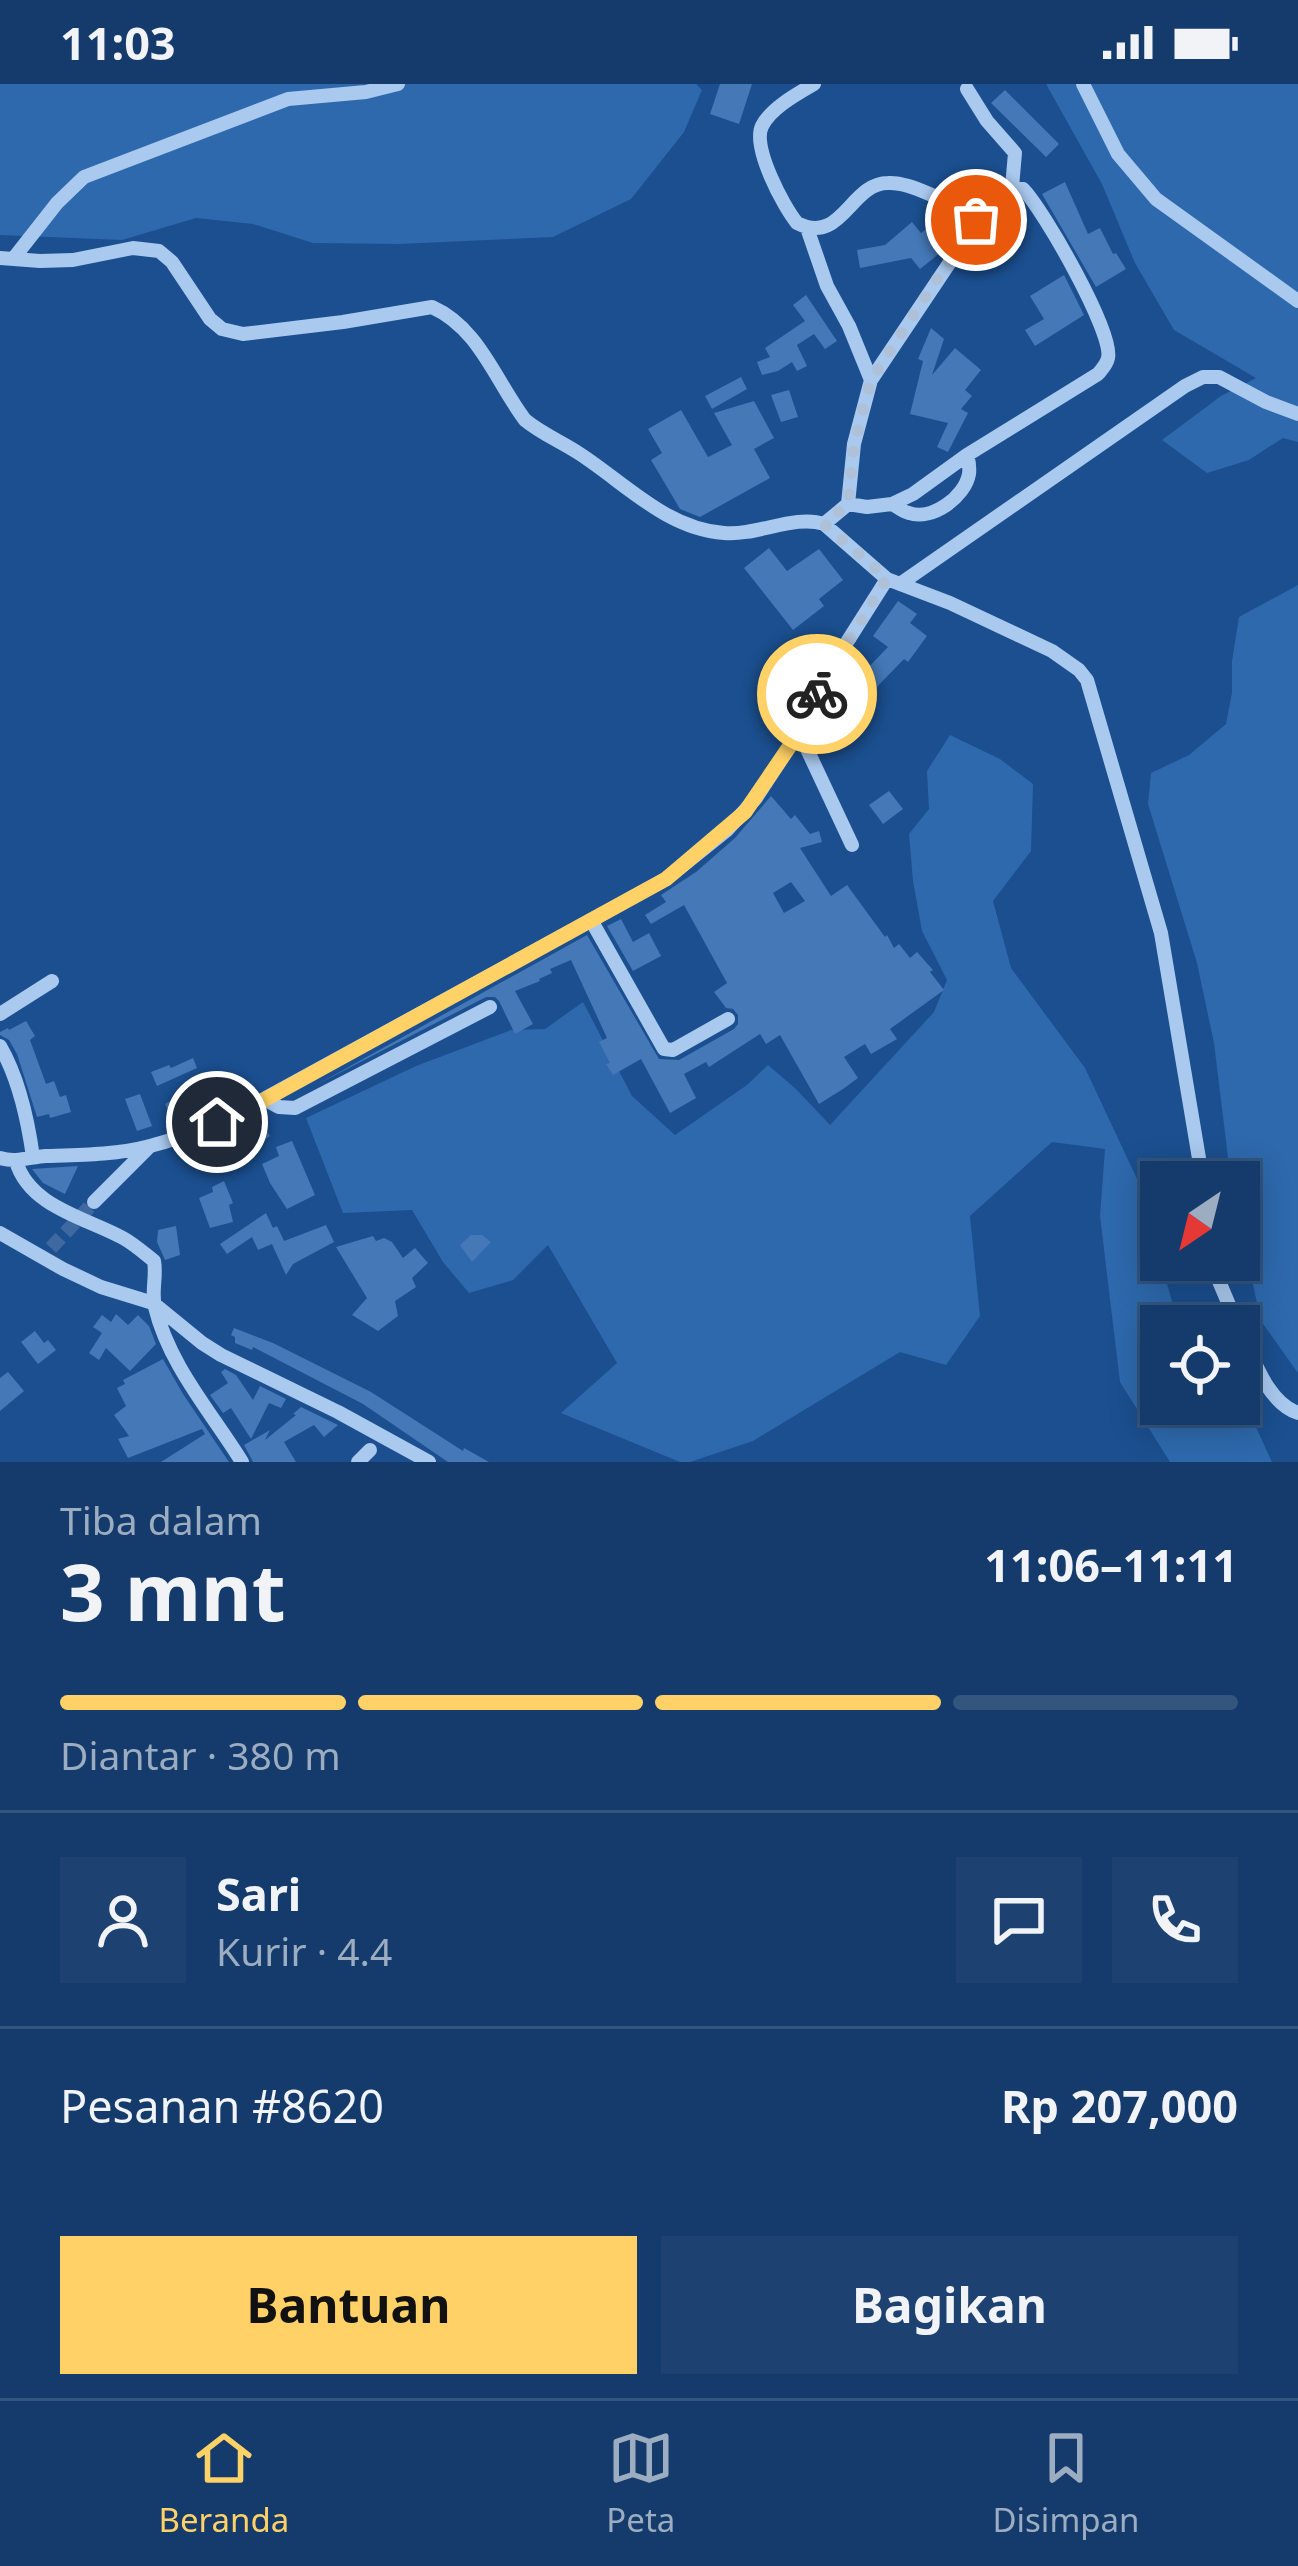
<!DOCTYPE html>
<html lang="id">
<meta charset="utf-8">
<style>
:root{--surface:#143b6b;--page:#1d4271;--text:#f1f3f6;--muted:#9dadc1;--line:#33557e;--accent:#ffd166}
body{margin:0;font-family:"Noto Sans",sans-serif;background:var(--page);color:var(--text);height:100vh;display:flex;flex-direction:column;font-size:45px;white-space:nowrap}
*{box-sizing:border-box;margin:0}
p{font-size:39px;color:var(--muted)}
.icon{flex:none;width:66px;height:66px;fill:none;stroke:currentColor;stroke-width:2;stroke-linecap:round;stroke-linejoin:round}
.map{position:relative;height:1378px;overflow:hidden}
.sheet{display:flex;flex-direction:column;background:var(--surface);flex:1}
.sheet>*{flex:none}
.needle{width:78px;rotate:215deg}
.buttons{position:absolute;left:1140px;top:1077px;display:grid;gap:24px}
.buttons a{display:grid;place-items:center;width:120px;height:120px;border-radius:0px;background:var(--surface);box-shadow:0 6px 30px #0003,0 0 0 3px var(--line);font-size:60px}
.pin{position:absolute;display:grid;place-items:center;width:102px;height:102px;color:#fff;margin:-51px;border:6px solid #fff;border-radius:50%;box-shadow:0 3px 12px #0007}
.courier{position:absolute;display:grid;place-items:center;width:120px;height:120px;margin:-60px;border:9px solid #ffd166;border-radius:50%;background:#fff;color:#222;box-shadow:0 3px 15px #0007}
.overview em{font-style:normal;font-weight:700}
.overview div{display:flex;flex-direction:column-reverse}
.overview{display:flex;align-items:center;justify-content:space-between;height:204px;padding:0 60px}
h1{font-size:78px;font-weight:700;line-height:90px}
.bar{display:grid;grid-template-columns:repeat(4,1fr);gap:18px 12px;align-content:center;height:144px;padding:0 60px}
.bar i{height:15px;border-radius:9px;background:var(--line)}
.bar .on{background:var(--accent)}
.bar p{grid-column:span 4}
.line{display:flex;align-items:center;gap:30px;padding:0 60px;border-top:3px solid var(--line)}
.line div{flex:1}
.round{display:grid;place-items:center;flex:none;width:126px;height:126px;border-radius:0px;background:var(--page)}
.primary-button{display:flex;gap:24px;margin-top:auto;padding:24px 60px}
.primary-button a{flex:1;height:138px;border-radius:0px;background:var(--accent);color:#111;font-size:48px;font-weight:700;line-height:138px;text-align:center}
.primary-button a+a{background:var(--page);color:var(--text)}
.status{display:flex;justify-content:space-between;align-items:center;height:84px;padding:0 60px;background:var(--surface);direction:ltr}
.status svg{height:33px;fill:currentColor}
.tab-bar{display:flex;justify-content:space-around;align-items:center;height:168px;border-top:3px solid var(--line);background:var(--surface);font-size:33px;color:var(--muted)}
.tab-bar a{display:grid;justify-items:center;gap:6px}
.tab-bar .on{color:var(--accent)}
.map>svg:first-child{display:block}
.green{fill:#2e69ad}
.building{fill:#4478b7;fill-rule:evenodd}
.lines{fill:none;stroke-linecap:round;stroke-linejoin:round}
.minor-tunnel{stroke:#3d69a0;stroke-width:14;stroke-dasharray:14 7;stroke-linecap:butt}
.minor{stroke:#a9c9ee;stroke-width:14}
.done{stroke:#afc1d8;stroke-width:12;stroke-dasharray:0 21.6}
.route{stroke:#ffd166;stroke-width:15}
</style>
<div class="status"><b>11:03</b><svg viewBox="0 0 49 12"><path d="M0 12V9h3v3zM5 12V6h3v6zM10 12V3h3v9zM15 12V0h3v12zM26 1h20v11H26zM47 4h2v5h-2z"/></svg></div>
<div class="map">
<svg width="1298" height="1378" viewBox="0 0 1298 1378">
<rect width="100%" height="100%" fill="#1b4f8f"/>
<path class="green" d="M0,0h696l6,6 -18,42 -53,67 -78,38 -154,7 -86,-1 -60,-19 -57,-6 -74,22 -122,-5z
M1046,0h252v358l-15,-4 -34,22 -42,13 -45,-33 59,-44 35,-18 -82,-48 -39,-67 -33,-79z
M1298,501v788l-37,-52 -22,-100v-39h-8l-17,-139 -17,-80 -49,-159 3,-31 38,-18 37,-31 6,-31v-32l7,-44z
M950,651l50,24 33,25 -2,67 -38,50 18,67 74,100 53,113 41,145h-18v78h54l39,19 18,39h-102l-50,-80 -20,-166 5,-67 -53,-7 -82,74 10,100 -34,49 -46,-13 -147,89 -63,21h-10l-119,-49 56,-50 -69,-118 -35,35 -44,13 -26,-31 -31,-52 -69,3 -37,-95 110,-52 95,-36 34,-1 38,-27 49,94 43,39 72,-50 21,-20 28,24 34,36 104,-113 13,-32 -25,-49 -9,-50 -4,-47 20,-25 -2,-38z"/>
<path class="building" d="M720,0h32l-13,40 -29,-10z
M1005,6l54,54 -13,13 -55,-54z
M1065,98l23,52 12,-6 13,26 3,-1 10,16 -30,18 -54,-93z
M912,138l9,11 8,-6 16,22 -25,20 -9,-11 -51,10 -3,-18 28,-5z
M1064,191l20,40 -49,31 -10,-16 19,-11 -14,-23z
M806,211l31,46 -12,8 -11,-15 -17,11 10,21 -10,5 -5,-9 -14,9 -16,4 -5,-13 13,-5 -5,-9 40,-27 -12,-16z
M931,244l13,11 -12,36 23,-27 26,22 -16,20 7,6 -11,13 7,4 -20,39 -11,-5 11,-24 -38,-9 13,-53 -5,-2z
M741,293l6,12 -35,20 -7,-13z
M789,306l9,27 -17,5 -10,-27z
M754,317l20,37 -20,11 16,29 -70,39 -20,-8 -29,-49 11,-7 -14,-24 33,-19 27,47 24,-12 -18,-32z
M769,464l18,23 32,-22 24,31 -24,19 5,7 -31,24 -49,-62z
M898,517l19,13 -7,9 17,13 -19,26 -4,-3 -31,32 -14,-14 29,-30 -15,-11z
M889,707l14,18 -20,15 -14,-19z
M771,712l20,23 4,-4 15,19 9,-3 3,11 -22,6 31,48 16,-11 38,52 2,-2 7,13 5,-4 11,14 7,-6 16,18 -3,2 14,18 -54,39 7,10 -26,15 -6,-10 -21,13 14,21 -15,11 -24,15 -39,-69 -14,9 -6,-10 -51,33 -3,-5 -22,12 12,24 -26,15 -29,-54 -28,16 -7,-11 4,-1 -11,-21 8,-4 -36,-78 -21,9 2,4 -13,6 1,2 -25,10 18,33 -18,10 -16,-33 -4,-4h-9l-170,88 271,-150 72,124 20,1 55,-31 4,-5v-9l-5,-6 -7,-1 -12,-16 13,-9 -43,-78 -33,19 -6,-9 21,-13 -5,-7 35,-23 39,-34zM791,798l14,19 -21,12 -11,-20z
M621,835l12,23 16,-9 12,23 -28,15 -26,-45z
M26,937l9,15 -5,4 16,44 8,-3 6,16 6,-2 5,17 -21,6 -1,-4 -12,3 -20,-63 -8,-14 -9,-5v-3l8,-4 1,2z
M193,974l4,10 -40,18 -6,-14 18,-7 2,3z
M218,989l11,25 -11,5 -1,-3 -45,20 -7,-16z
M140,1010l12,32 -15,5 -12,-32z
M257,1031l13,21 -14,9 -8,-13 -17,9 -5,-9z
M292,1057l23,54 -28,14 -17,-26 -8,-19 17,-8 -3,-9z
M78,1082l-13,28 -22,-11 -11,-14z
M224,1097l9,22 -4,2 4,17 -23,6 -11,-30 14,-6 -1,-5z
M266,1129l7,15 4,-2 7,15 42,-16 8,17 -41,22 -7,11 -14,-31 -14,6 -6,-13 -25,17 -7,-10z
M176,1142l4,29 -15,5 -8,-18 1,-12z
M471,1151h11l9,7 -19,20 -12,-17z
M373,1152l3,5 8,-3 8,4 11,16 12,-10 13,15 -16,15 4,9 -21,14 3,15 -20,15 -26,-16 15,-17 -31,-51z
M116,1230l12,11 10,-10 11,11 7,18 -26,27 -24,-23 -7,12 -10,-7 13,-20 -9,-6 9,-12 9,7z
M234,1244l39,15 98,49 92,59 1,-3 25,14h-41l-85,-58 -110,-57 -1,3 -17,-7v-6l-4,-2z
M35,1247l9,12 4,-3 8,10 -18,14 -17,-22z
M163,1275l20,35 46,68h-68l44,-28 -3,-5 -74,29 -10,-19 11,-3 -15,-21 12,-9 -9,-18 8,-4 -2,-4z
M225,1285l11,6 17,25 7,-14 26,13 -5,9 -12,-5 -18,36 -20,-31 -8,5 -13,-18 18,-12 -7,-11z
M8,1288l16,19 -24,20v-33z
M301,1323l37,18 -14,12 -10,-12 -30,17 12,20h-43l-9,-17 26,-15 -5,10 31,-25 -3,-1z"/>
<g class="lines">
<path class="minor-tunnel" d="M51,1164l43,-46"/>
<path class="minor" d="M814,0c-17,10 -43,24 -52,42 -10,21 21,80 35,97 45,23 53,-40 91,-40 19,-1 39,11 57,17
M1083,0l35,70 38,45 142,102
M807,144l20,58 22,40 22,54 -17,64 -6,60
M0,174l40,3 33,-1 60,-12 26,3 13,11 38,57 12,10 21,5 100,-12 89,-15c47,21 63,73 93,113 17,14 37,22 55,34 46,30 87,75 144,79 33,3 71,-19 100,-9l63,55 63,24 102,48 27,19 8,10 74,253 42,249
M13,175l44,-56 27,-26 204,-78 78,-7 32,-8
M871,296l124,-185 17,-8 3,-34 -28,-32 -20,-32
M892,420c6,3 11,8 17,9 23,8 56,-16 60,-39 1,-7 0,-12 -2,-19
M824,440l24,-20 19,3 25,-3 21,-10 54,-39 131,-81c4,-5 9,-10 10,-16 6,-25 -65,-149 -85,-169l-11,-2
M900,500l285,-198 18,-9h16l47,25 32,12
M799,648l53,113
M591,836l73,129 9,1 55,-31
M0,930l52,-33
M0,962c18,31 28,75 33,111
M264,1015l15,8 16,1 195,-101
M0,1074c16,5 30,-1 46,-2 35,-1 70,-1 104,-10 40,-10 78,-29 114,-47l402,-220 61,-49 29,-32 43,-66 11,-27 25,-44 52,-82
M16,1077c13,46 71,57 107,77 11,6 21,15 31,23 3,15 -3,31 1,46 14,58 56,105 87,155
M94,1118l56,-56
M0,1149l63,36 38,18 52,16 49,40 19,12 117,57 91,50
M1210,1176l28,66
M1239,1244c14,28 27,74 59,85
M358,1378l12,-12"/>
</g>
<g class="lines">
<path class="done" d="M817,610l70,-116 -63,-54 24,-20 6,-59 17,-65 105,-160"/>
<path class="route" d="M217,1038l47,-22 402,-221 79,-67 55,-81 17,-37"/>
</g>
</svg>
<div class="buttons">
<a><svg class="needle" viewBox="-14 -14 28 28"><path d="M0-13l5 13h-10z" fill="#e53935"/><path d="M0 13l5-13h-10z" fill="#9dadc1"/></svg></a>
<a><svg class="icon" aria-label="locate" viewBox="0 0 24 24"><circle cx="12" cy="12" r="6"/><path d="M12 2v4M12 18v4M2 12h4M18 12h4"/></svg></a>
</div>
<div class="pin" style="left:976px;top:136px;background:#ea580c"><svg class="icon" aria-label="bag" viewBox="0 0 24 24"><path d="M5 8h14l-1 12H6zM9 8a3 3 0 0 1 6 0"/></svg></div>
<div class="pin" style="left:217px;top:1038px;background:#1f2937"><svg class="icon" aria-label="home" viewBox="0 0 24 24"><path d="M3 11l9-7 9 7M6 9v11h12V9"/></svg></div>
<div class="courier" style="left:817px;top:610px"><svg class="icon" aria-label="bike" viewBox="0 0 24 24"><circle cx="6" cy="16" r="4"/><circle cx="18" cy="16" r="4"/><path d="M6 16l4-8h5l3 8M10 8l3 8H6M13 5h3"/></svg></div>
</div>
<section class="sheet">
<div class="overview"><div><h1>3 mnt</h1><p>Tiba dalam</p></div><em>11:06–11:11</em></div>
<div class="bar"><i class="on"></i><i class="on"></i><i class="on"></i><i></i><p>Diantar · 380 m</p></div>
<div class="line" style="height:216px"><a class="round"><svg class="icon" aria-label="person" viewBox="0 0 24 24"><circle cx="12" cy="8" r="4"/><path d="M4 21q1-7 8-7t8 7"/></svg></a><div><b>Sari</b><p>Kurir · 4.4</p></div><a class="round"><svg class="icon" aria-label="chat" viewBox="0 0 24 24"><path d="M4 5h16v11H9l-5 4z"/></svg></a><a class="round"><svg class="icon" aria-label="phone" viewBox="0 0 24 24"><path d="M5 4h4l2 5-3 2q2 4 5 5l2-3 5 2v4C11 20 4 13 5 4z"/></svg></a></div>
<div class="line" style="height:156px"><div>Pesanan #8620</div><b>Rp 207,000</b></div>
<div class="primary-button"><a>Bantuan</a><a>Bagikan</a></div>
</section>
<nav class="tab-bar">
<a class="on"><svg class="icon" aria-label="home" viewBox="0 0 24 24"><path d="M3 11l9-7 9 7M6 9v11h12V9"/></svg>Beranda</a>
<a><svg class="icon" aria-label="map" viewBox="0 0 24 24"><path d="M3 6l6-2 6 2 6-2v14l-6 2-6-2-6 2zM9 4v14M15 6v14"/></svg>Peta</a>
<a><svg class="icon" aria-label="saved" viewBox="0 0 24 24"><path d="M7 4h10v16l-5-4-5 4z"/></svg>Disimpan</a>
</nav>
